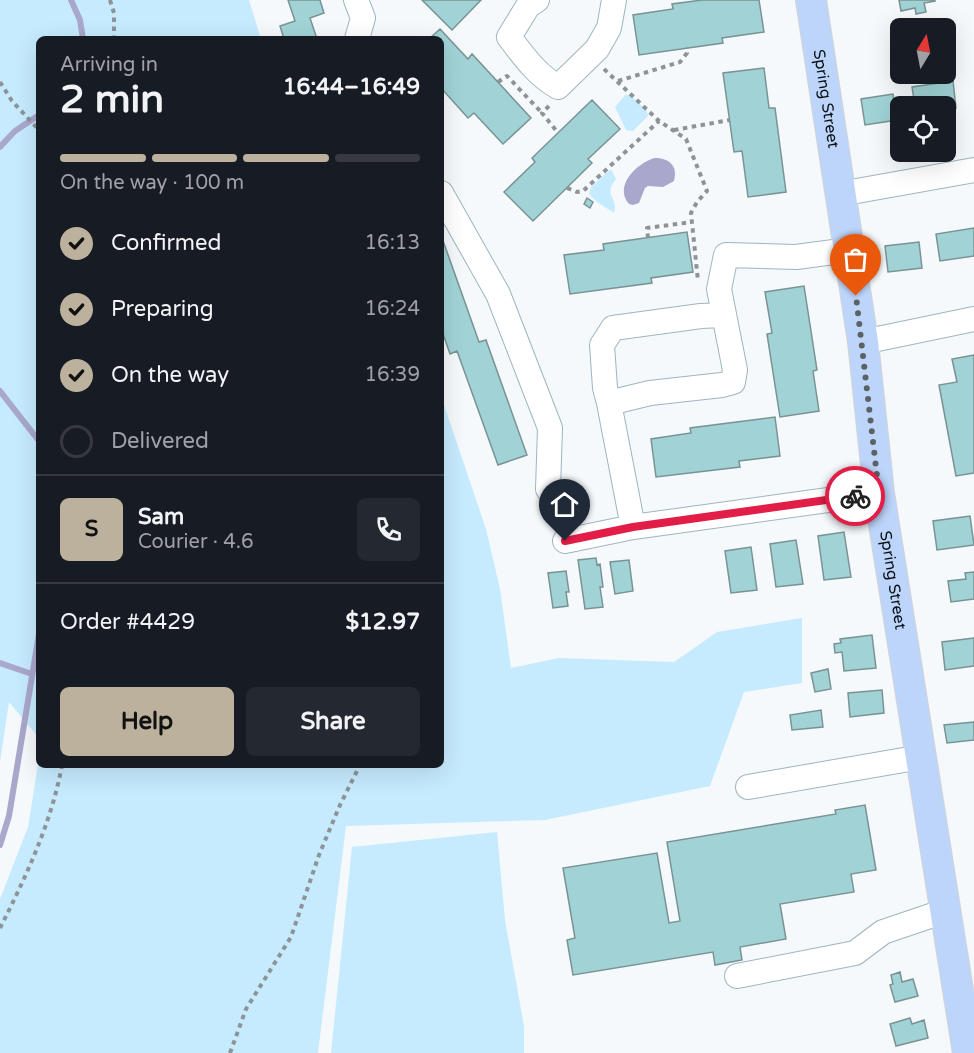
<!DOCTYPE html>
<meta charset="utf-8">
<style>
:root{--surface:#171b24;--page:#242831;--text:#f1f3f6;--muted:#9ea1a6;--line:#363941;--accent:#bbb19d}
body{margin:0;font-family:"Varela Round",sans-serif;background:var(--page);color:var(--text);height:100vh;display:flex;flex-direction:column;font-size:22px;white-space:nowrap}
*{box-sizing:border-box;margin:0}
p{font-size:20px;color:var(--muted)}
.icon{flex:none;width:33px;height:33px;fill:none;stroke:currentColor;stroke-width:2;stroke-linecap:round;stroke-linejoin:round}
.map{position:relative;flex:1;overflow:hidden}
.drawer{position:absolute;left:36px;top:36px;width:408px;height:732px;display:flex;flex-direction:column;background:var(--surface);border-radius:9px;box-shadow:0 6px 24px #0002}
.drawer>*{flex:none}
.needle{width:39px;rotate:10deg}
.fabs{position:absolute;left:890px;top:18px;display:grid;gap:12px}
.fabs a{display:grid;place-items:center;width:66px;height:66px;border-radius:9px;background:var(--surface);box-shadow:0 6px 24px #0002;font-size:30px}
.pin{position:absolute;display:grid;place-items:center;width:51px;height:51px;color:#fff;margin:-62px -26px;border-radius:50% 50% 50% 0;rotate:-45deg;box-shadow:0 0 6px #0007}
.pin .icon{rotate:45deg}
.courier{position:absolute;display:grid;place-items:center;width:60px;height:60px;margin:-30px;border:4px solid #e11d48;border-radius:50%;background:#fff;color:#222;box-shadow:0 2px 8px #0007}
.headline em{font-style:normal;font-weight:700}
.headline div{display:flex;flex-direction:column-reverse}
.headline{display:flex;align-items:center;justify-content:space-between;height:102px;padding:0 24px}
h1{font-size:39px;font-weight:700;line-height:45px}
.bar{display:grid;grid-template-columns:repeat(4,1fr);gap:9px 6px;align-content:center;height:72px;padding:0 24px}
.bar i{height:8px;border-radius:4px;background:var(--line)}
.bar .active{background:var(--accent)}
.bar p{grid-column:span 4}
.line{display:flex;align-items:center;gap:15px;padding:0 24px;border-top:2px solid var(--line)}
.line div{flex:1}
.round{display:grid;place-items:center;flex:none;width:63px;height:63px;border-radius:9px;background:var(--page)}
ol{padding:0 24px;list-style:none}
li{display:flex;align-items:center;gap:18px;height:66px}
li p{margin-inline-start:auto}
li .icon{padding:6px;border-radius:50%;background:var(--accent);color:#111;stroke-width:4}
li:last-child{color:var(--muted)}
li i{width:33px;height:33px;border:3px solid var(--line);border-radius:50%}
.cta{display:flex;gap:12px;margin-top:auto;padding:12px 24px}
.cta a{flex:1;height:69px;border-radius:9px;background:var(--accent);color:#111;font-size:24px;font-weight:700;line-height:69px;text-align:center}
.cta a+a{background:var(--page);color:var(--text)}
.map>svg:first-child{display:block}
.green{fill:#c6ebfe}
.water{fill:#a9a7cb}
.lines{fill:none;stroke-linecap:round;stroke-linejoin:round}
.stream{stroke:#a9a7cb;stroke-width:6}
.building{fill:#a1d3d6;stroke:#799394;stroke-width:1.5}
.minor-casing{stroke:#9eb5c0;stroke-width:26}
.major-casing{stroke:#d3d4d5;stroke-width:32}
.path{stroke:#8d9397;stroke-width:4;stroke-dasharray:4.5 4.5;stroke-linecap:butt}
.minor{stroke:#fff;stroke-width:24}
.major{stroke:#bdd5fa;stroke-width:30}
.done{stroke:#5b6265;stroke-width:6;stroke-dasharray:0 10.8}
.route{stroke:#e11d48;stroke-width:8}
.labels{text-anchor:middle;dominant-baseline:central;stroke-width:5;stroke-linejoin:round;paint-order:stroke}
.street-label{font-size:16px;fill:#081014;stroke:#f5f9fc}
</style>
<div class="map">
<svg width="974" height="1053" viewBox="0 0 974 1053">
<rect width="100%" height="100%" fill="#f5f9fc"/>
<path class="green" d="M0,0h249l12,39h-222v699l-30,-36 -9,60z
M625,95h5l17,16 1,5 -15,15 -7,-1 -11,-23z
M611,169l5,10c-14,17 3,18 -2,34l-17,-11 -8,-8 2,-7z
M441,396l45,133 14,60 11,79 48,-10 115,4 43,-30 85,-14v65l-58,9 -34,94 -165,34 -199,6 -28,227h-318v-154l28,-72 11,-69v7h402z
M497,832l8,88 19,106v27h-193l21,-206z"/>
<path class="water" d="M654,158c16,0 24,8 20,23l-11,6 -15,-1 -3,2 -6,15 -6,2 -4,-1c-16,-19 9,-41 25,-46z"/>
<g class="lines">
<path class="stream" d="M71,0l9,20 3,19
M0,147l15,-16 24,-16
M0,391l39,50
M0,663l32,11
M0,845l9,-29 30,-182"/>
</g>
<path class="building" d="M288,0h32l4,13 -14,5 7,21h-33l-4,-13 15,-5z
M422,0h59l-29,30z
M702,0h57l5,32 -42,6 1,5 -84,12 -6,-40 40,-6 -1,-5z
M899,0h36v1l-11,2 2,9 -10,2 -1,-6 -14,3z
M440,29l28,30 4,-5 59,64 -28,26 -29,-31 -6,5 -27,-30v-49h-12z
M764,68l5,40h6l11,84 -38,5 -6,-46 -8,1 -11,-79z
M953,81l3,27 -11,1v-3h-30l-3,-19z
M893,94l4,26 -32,5 -4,-26z
M592,100l28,29 -32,30 4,4 -59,58 -29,-29 31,-30 -3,-4z
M587,198l6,4 -3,6 -6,-4z
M974,228v28l-34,5 -4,-27z
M687,232l6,40 -42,6 1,5 -82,11 -6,-39 40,-5 -1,-6z
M441,235l38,107 7,-2 41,115 -29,10 -41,-114 -7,3 -9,-26z
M919,242l3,26 -34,4 -3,-26z
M804,286l13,84 -4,1 6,40 -39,6 -13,-83 5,-1 -7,-41z
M974,355v118l-18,3 -17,-91 18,-3 -5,-23z
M775,417l5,39 -41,5 1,6 -84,10 -5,-38 40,-6 -1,-5z
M970,516l4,29 -37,5 -4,-29z
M844,532l7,45 -27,3 -6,-44z
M796,540l7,44 -27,3 -6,-43z
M751,547l6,43 -26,3 -6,-42z
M596,558l1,7 3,-1 3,23h-3l3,20 -18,2 -7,-49z
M629,560l4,31 -18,3 -5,-32z
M566,571l3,21h-3l2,14 -15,2 -5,-35z
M974,572v27l-23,3 -3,-21 18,-2 -1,-6z
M872,635l4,33 -32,3 -2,-19 -7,1 -1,-9 7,-1 -1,-4z
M974,638v28l-29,4 -3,-28z
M828,669l3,20 -16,3 -4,-19z
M882,690l2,23 -34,4 -2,-24z
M821,710l2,17 -31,3 -2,-15z
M974,722v18l-27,3 -3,-18z
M865,805l11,65 -25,4 3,18 -74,12 6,35 -46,8 2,13 -27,5 -2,-13 -140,23 -6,-35 8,-2 -12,-70 94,-15 12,70 11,-2 -13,-79 169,-28 -1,-4z
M900,972l2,10 11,-3 5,17 -23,6 -5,-17 3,-1 -2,-9z
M910,1018l2,6 12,-4 4,18 -32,8 -6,-22z"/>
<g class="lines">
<g class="minor-casing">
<path id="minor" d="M356,0l7,18 -6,21
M537,0l-9,6 -19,31c15,20 28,38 49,50l39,-38 12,-21 5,-28
M441,193l57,101 52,134 -2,61
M840,194l134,-24
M863,342l111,-23
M609,403l-4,-15 -3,-43 11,-17 88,-12 22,-1
M633,527l-24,-124 41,-10 72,-8 11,-3 2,-12 -16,-81 7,-34 70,2 53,-7
M565,541l68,-14 246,-34
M748,787l173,-30
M737,976l118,-23 28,-21 62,-21"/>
</g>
<g class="major-casing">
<g id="major">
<path id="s1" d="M811,0l52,342 16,151 89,560"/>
</g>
</g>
<path class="path" d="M110,0l4,13v26
M604,69l55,52 27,18 21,52 -10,11 -6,11 7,68
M618,81l62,-19 7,-9 -1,-5
M0,82l12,19 27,29
M498,82l9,-6 35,37
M549,106l-7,7 16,20
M674,130l56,-10
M567,188l10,4 6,-1 76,-70
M648,238l-1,-10 45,-6
M0,928c26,-51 52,-107 62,-163
M230,1053l16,-44 45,-72 28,-82 21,-50 20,-40"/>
<use href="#minor" class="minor"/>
<use href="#major" class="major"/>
</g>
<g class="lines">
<path class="done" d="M855,496l24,-3 -23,-197"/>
<path class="route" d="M565,541l68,-14 222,-31"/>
</g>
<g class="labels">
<g class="street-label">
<text stroke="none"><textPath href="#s1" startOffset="100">Spring Street</textPath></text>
<text stroke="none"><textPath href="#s1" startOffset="586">Spring Street</textPath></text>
</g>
</g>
</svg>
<div class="fabs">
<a><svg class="needle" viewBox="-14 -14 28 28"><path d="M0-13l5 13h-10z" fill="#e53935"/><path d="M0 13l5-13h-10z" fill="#9ea1a6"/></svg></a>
<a><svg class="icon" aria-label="locate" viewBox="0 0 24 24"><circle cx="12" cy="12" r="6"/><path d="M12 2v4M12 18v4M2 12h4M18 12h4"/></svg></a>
</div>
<div class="pin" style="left:856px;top:296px;background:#ea580c"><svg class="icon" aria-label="bag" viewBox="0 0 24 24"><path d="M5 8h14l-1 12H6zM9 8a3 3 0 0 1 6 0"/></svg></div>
<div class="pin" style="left:565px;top:541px;background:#1f2937"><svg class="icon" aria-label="home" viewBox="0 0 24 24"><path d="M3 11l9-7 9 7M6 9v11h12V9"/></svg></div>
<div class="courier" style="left:855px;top:496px"><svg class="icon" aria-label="bike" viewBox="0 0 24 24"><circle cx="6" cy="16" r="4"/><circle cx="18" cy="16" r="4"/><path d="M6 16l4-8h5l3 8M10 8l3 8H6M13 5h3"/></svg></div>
<section class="drawer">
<div class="headline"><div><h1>2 min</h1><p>Arriving in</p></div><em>16:44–16:49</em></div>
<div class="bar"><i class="active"></i><i class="active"></i><i class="active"></i><i></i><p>On the way · 100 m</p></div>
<ol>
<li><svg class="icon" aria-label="check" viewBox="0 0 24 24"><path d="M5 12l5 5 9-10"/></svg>Confirmed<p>16:13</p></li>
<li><svg class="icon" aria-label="check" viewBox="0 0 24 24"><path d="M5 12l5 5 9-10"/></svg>Preparing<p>16:24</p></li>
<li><svg class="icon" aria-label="check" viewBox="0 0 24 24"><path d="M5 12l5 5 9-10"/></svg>On the way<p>16:39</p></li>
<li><i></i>Delivered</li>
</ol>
<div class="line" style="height:108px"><b class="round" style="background:var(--accent);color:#111">S</b><div><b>Sam</b><p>Courier · 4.6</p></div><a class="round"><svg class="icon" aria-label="phone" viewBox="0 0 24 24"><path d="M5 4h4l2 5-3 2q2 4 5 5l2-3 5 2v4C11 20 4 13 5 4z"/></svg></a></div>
<div class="line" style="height:78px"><div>Order #4429</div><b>$12.97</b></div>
<div class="cta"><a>Help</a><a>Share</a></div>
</section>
</div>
